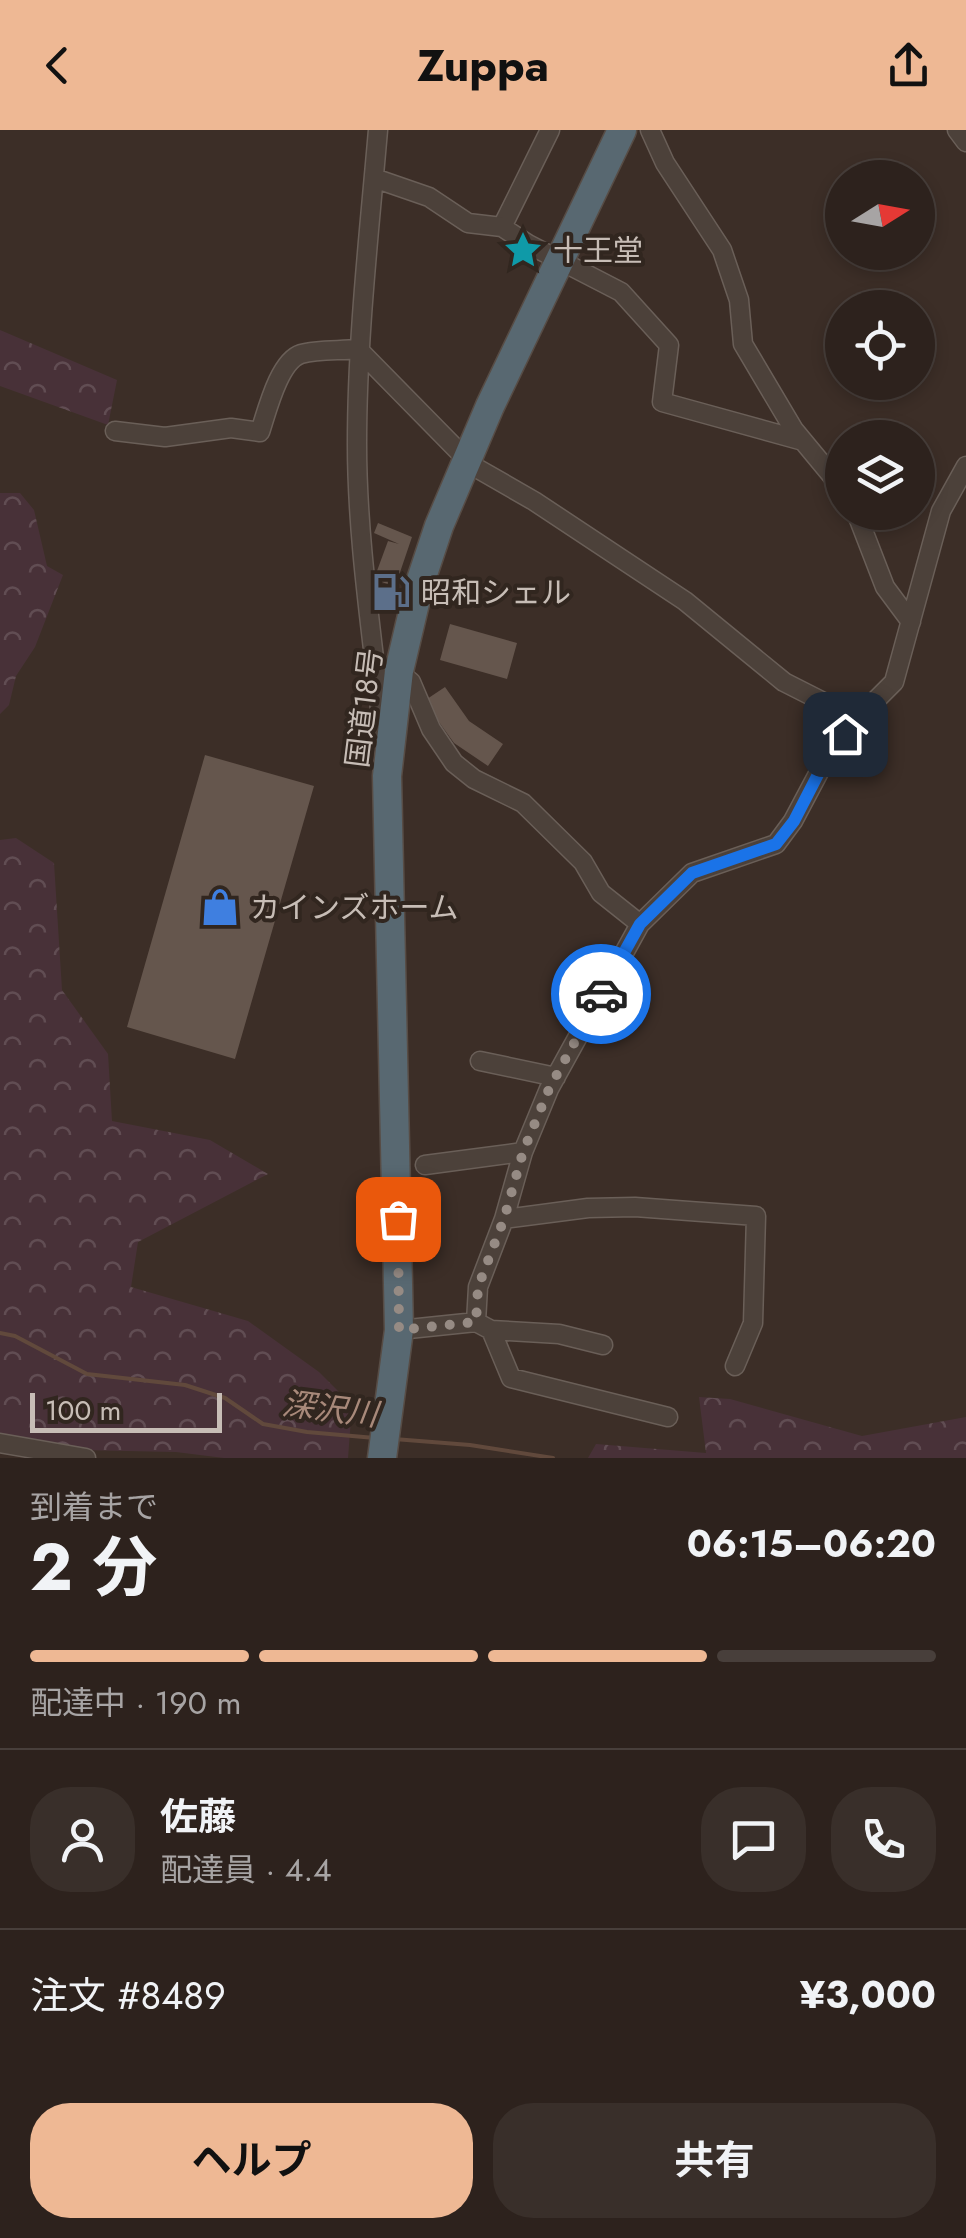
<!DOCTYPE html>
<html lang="ja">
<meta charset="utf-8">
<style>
:root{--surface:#2d221d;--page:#392f2a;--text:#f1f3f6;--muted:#a7a4a4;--line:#483f3b;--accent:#eeb894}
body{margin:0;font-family:Jost,"Noto Sans JP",sans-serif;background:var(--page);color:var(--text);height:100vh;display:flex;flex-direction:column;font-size:38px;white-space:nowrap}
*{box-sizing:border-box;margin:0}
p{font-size:32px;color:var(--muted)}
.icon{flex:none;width:55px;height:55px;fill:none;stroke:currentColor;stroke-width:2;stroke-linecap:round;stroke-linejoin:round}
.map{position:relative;height:1328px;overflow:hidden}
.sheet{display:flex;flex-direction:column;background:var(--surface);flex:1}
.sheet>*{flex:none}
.needle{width:65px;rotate:79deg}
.buttons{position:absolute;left:825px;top:30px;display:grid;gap:20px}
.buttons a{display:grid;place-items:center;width:110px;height:110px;border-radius:50%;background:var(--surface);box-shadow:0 5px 15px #0003,0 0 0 2px var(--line);font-size:50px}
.scale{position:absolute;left:30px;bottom:25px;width:192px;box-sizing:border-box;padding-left:10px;border:5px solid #c7bdb6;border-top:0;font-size:28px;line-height:35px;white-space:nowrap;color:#c7bdb6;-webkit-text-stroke:8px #31261f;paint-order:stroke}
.pin{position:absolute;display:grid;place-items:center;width:85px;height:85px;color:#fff;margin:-42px;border-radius:20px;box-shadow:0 5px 15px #0006}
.courier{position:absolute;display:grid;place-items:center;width:100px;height:100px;margin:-50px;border:8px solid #1a73e8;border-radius:50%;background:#fff;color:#222;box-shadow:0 2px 12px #0007}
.head em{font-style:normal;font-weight:700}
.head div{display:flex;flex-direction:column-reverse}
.head{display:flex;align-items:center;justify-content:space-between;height:170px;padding:0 30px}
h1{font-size:65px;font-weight:700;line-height:75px}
.bar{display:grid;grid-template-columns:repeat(4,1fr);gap:15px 10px;align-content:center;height:120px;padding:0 30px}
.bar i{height:12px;border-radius:8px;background:var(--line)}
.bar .active{background:var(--accent)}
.bar p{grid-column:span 4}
.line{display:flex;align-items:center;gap:25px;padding:0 30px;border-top:2px solid var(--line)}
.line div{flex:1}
.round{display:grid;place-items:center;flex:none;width:105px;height:105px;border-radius:40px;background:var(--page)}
.primary-button{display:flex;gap:20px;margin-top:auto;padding:20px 30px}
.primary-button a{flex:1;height:115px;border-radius:40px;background:var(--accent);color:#111;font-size:40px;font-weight:700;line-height:115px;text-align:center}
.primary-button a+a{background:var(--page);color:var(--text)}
header{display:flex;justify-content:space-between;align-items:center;height:130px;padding:0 30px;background:var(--accent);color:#111;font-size:45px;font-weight:700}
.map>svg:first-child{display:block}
.forest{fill:url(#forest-crowns)}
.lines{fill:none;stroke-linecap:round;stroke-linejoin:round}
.stream{stroke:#61493c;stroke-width:4}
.building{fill:#65564d}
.minor-casing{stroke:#6a5f58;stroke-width:21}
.highway-casing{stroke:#574c45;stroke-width:31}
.minor{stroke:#4c413a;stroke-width:18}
.highway{stroke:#586871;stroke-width:28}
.done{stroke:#968b84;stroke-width:10;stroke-dasharray:0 18}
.route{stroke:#1a73e8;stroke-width:12}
.labels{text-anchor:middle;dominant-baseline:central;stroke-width:8;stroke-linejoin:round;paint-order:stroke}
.poi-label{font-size:30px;fill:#c7bdb6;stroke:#31261f;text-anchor:start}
.street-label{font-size:30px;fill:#c7bdb6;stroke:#31261f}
.water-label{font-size:32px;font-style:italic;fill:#a8897a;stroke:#31261f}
</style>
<header><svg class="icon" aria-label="back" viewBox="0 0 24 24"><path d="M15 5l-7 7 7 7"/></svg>Zuppa<svg class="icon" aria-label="share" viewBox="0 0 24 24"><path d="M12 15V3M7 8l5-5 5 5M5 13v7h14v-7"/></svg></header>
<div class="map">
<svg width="966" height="1328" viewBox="0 0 966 1328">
<defs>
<pattern id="forest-crowns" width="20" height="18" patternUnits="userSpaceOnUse" patternTransform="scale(2.5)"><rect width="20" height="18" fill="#483138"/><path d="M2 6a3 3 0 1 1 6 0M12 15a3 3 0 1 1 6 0" fill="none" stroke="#614d53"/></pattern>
</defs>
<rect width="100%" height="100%" fill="#3c2e27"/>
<path class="forest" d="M0,200l117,50 -9,45 -108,-39z
M0,363h20l14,17 13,56 16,9 -28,72 -19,29 -7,29 -9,9z
M16,708l38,25 8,127 46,64 4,67 98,19 58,34 -130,68 -7,45 117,34 71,51 33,33 -4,53h-124l-48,-6 -97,-2 -79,-15v-595z
M699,1267l31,2 132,37 104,-19v41h-378l8,-14 110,9z"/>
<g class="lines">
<path class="stream" d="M0,1203l15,3 72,38 98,11 40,13 38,26 44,8 68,6
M394,1309l76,6 83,13"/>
</g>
<path class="building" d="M378,393l34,14 -17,50 -21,-8 14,-38 11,3 -25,-11z
M450,494l67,19 -10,36 -67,-19z
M445,557l24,34 34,23 -15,22 -34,-23 -30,-42z
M205,625l109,31 -79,273 -108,-32z"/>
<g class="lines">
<g class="minor-casing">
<path id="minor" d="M378,0c-9,105 -21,209 -21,314 0,94 15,190 25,283l5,9
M650,0l15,33 57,87 17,50 4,44 51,86 48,58
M957,0l9,12
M374,48l55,19 39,26 34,4 26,17 93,48 48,53 -7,57 141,39
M502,97l48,-97
M358,219l115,117 61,35 151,100 99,81 73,37
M115,301l50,6 66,-9 29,4c7,-21 19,-71 41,-78 17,-5 39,-3 57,-5
M856,382l29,75 26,35
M394,538l17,14 20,47 23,34 20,16 49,24 60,59 18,31 39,31
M480,931l76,16
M425,1035l98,-13
M504,1089l84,-11 47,-1 121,9 -3,107 -18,43
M476,1192l2,-35 26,-68 19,-67 26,-63 91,-165 52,-51 84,-29 17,-23 34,-64 30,-38 37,-37 47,-171 25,-45
M399,1200l77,-8 15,8 68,4 44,11
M491,1200l20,48 157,39
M0,1313l86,15"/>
</g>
<g class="highway-casing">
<path id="highway" d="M382,1328l17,-128 -12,-554 12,-105 20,-85 20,-60 51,-120 132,-276"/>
</g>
<use href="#minor" class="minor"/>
<use href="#highway" class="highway"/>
</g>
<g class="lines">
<path class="done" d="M398,1089l1,111 77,-8 2,-35 26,-68 19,-67 26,-63 52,-95"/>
<path class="route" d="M601,864l39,-70 52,-51 84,-29 18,-23 33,-64 18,-23"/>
</g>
<defs>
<g id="sight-bare" transform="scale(3)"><path d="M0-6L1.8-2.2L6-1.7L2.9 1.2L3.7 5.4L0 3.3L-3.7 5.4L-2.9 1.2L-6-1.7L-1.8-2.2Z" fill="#0f9aa8" stroke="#31261f" stroke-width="2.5" paint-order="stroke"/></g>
<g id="fuel-bare" transform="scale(3)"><path d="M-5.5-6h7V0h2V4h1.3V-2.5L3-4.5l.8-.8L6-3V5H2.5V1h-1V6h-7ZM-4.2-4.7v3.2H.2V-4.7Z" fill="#5c6f8a" stroke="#31261f" stroke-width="2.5" paint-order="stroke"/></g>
<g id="shop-bare" transform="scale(3)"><path d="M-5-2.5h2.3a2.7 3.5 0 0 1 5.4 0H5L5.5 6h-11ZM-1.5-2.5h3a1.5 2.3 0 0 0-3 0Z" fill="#3f7fe0" stroke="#31261f" stroke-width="2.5" paint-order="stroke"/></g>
</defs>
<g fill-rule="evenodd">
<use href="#sight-bare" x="523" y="120"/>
<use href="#fuel-bare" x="391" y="462"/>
<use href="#shop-bare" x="220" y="777"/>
</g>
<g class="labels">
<g class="poi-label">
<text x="553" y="120">十王堂</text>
<text x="421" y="462">昭和シェル</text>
<text x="250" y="777">カインズホーム</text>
</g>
<g class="street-label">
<text transform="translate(364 578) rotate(-83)">国道18号</text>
</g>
<g class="water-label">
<text transform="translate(330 1279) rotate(7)">深沢川</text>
</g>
</g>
</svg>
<div class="buttons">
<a><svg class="needle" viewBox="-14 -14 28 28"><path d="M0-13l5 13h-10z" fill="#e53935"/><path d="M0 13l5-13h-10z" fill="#a7a4a4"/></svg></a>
<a><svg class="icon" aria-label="locate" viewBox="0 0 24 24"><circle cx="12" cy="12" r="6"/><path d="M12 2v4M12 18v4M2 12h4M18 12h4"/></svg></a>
<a><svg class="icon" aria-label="layers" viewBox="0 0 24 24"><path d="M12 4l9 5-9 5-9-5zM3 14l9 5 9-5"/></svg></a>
</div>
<div class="scale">100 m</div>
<div class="pin" style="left:398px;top:1089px;background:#ea580c"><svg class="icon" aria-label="bag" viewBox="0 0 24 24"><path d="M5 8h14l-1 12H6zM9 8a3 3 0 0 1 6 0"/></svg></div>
<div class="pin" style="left:845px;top:604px;background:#1f2937"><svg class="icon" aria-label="home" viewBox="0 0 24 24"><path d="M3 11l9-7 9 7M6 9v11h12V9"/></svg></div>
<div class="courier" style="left:601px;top:864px"><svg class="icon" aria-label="car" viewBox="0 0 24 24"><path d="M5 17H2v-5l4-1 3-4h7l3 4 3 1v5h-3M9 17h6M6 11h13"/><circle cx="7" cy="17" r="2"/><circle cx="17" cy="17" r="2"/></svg></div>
</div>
<section class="sheet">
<div class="head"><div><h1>2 分</h1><p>到着まで</p></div><em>06:15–06:20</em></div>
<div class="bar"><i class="active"></i><i class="active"></i><i class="active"></i><i></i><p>配達中 · 190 m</p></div>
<div class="line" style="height:180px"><a class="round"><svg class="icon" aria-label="person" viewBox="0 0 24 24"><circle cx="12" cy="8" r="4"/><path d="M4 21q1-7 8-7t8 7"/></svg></a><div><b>佐藤</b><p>配達員 · 4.4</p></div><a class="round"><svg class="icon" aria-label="chat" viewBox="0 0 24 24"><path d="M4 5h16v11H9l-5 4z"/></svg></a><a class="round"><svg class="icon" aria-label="phone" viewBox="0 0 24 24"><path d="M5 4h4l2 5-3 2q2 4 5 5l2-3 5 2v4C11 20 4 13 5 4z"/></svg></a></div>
<div class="line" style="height:130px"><div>注文 #8489</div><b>¥3,000</b></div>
<div class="primary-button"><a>ヘルプ</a><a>共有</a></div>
</section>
